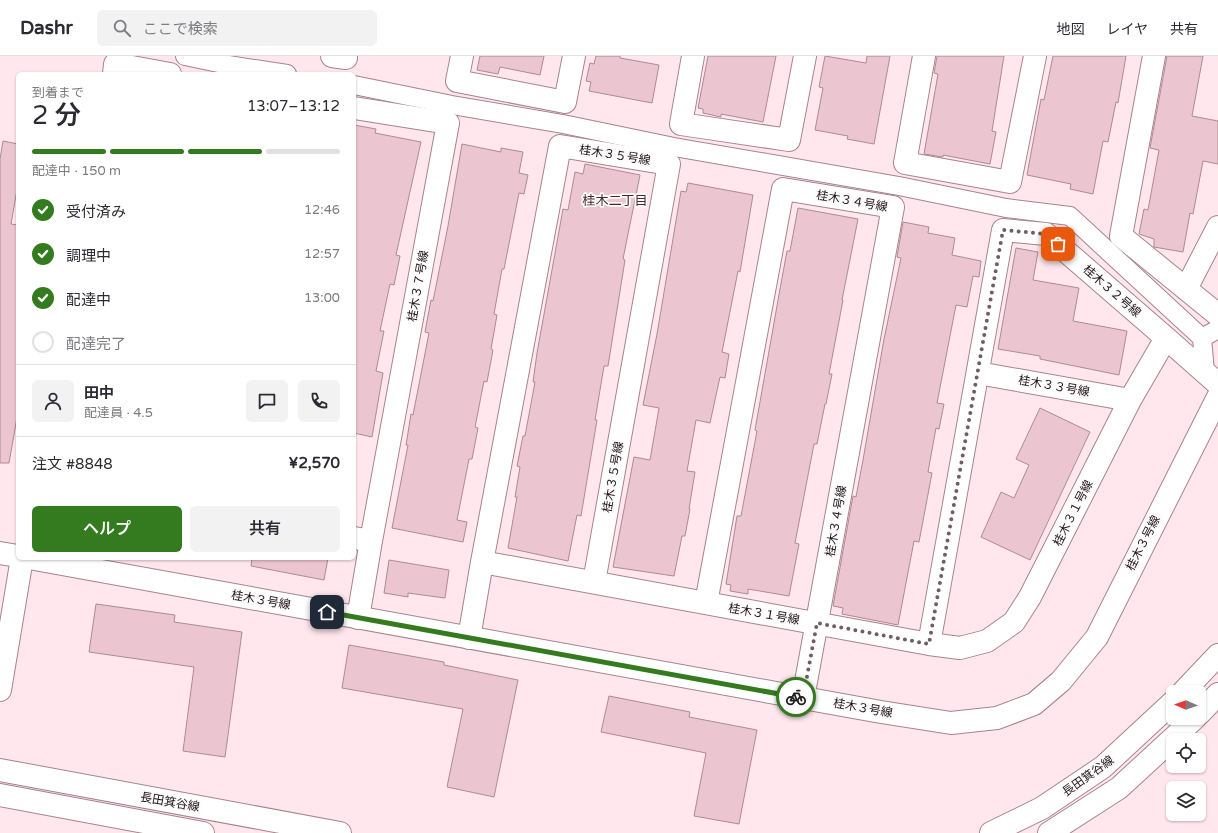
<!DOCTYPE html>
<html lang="ja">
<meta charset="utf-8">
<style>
:root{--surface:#fff;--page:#f2f2f3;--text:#2b2b33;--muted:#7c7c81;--line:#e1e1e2;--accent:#347b20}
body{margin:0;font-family:"Varela Round","Noto Sans JP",sans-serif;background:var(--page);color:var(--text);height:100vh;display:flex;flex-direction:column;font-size:15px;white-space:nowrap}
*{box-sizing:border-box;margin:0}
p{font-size:13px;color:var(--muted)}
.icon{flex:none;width:22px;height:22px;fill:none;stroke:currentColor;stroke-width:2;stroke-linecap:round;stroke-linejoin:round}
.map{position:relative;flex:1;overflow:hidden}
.drawer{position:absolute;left:16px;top:16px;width:340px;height:488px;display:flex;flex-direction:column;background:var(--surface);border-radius:6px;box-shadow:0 1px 3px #0004}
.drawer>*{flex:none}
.needle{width:26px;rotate:272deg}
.tools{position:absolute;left:1166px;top:629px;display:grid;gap:8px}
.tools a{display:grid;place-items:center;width:40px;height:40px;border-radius:6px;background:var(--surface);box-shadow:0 1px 3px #0004;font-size:20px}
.pin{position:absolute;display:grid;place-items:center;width:34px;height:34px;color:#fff;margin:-17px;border-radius:8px;box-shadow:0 2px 6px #0006}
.courier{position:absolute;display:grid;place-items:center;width:40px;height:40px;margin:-20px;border:3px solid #347b20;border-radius:50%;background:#fff;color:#222;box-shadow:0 1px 5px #0007}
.head em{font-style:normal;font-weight:600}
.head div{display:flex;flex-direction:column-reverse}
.head{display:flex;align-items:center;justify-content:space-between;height:68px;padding:0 16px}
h1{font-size:26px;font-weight:600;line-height:30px}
.bar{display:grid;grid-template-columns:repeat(4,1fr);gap:6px 4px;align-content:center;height:48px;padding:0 16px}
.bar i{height:5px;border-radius:3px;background:var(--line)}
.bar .selected{background:var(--accent)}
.bar p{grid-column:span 4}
.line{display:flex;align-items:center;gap:10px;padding:0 16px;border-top:1px solid var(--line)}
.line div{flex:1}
.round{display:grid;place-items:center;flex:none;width:42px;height:42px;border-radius:6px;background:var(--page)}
ol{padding:0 16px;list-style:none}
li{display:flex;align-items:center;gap:12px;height:44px}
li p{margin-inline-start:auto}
li .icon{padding:4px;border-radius:50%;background:var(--accent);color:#fff;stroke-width:4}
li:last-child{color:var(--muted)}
li i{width:22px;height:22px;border:2px solid var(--line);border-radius:50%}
.action{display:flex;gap:8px;margin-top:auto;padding:8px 16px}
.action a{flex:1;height:46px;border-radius:6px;background:var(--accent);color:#fff;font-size:16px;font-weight:600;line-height:46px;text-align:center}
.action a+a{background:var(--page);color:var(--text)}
header{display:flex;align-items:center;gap:24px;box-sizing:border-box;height:56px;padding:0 20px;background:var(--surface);border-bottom:1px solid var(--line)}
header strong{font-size:19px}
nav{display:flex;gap:22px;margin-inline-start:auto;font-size:14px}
.search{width:280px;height:36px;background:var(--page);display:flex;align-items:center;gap:10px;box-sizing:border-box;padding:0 14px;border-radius:6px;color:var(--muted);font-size:15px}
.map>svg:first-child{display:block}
.building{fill:#ebc5cf;stroke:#ae8a93}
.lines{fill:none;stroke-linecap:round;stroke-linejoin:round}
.pedestrian-casing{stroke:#a7848d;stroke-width:20}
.minor-casing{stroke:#a7848d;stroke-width:24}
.tertiary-casing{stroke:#a7848d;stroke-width:24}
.pedestrian{stroke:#fff;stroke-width:18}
.minor{stroke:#fff;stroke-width:22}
.tertiary{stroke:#fff;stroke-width:22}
.done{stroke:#6f5e63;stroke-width:4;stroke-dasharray:0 7.2}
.route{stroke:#347b20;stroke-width:5}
.labels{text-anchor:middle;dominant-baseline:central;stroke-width:3.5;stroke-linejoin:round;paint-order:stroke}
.street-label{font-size:12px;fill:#221418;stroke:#fbfbfb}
.neighbourhood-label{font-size:13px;fill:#452830;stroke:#fbfbfb}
</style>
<header>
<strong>Dashr</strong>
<div class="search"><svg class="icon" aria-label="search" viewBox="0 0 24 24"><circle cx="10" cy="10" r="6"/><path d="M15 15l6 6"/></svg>ここで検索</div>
<nav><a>地図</a><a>レイヤ</a><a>共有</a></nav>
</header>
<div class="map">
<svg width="1218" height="777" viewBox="0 0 1218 777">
<rect width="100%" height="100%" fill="#ffe7ed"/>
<path class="building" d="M480,0h64l-4,19 -40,-8 -2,7 -21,-4z
M596,0h24v2l39,7 -7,38 -63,-12 2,-9 -5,-1 4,-18 4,1z
M708,0h68l-13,66 -42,-8v3l-18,-4v-4l-5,-1z
M825,0l41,7 1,-7h23l-16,88 -27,-5 1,-3 -33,-6 8,-42 -4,-1z
M937,0h67l-12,75 4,1 -6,32 -47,-9v2l-19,-3 14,-80 -4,-1z
M1053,0h73l-8,47 -2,-1 -8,40 -5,-1 -10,53 -23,-5 1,-5 -44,-9 14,-76 3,1z
M1167,0h36l-11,60 26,5v43l-15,-3 -10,53 -3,-1 -7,39 -29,-5v-8l-15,-5 5,-25 4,1 11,-60 -9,-2z
M354,69l22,4 -1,4 46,9 -25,113 4,1 -6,29 -4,-1 -10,47h4l-8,40 7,2 -11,64 -18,-4z
M3,85l15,3v40l-7,40 7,1v187l-9,51h-9v-304z
M462,88l39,8v-4l22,4 -4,21 9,2 -4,19 -5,-1 -15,76h-2l-8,45 3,1 -6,34 2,1 -6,32 -3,-1 -9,46 3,1 -6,31h-3l-12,61 10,2 -4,20 -71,-14 16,-83h-2l5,-31 2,1 16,-82 -4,-1 6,-32 2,1 15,-75z
M585,108l55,11 -17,84 2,1 -17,106h-4l-9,54h2l-16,96 -4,-1 -9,46 -60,-13 9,-51h-2l5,-30 -3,-1 6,-30h2l10,-54h-2l4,-29 26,-144 5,1 7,-38 8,2z
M688,127l65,12 -13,77 -2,-1 -16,81 7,2 -4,24 -5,-1 -10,46 -14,-3 -9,51 8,1 -6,37h1l-5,27h-3l-8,40 -61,-9 21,-110 16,3 9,-52 -16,-3 14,-71 24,-143 5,1z
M798,152l60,11 -16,81h1l-14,74h3l-6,30h-1l-8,40h-3l-19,99 4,1 -10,52 -41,-7v5l-18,-3 1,-6 -5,-1 11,-68h4l16,-85 -2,-1 25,-141 7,-38h3z
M903,166l26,5 -1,6 27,5 -3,17 29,6 -2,16 -6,-1 -6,31 -11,-2 -19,98 7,1 -5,25 -3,-1 -8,44 4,1 -13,69 -5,-1 -16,84 -56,-11 1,-6 -10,-2 20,-110 3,1 7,-37 21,-121 17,-81 -4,-1z
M1016,192l22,4 -5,28 46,8 -6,33 54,10 -8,44 -79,-16v-3l-42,-7z
M1040,352l50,24 -60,128 -49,-23 20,-45 13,6 15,-33 -13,-6z
M252,502h76l-4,22 -73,-14z
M389,504l60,10 -4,28 -37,-5v4l-24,-4z
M96,548l79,11 -1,7 68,10 -17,125 -42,-6 11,-84 -105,-15z
M349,589l95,17v3l74,15 -24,117 -47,-10 16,-78 -121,-21z
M609,640l81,16 -1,5 68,13 -18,94 -45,-8 12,-63 -105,-21z"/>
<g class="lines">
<g class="pedestrian-casing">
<path id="pedestrian" d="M185,0l43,9 59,9
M354,29l98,20 111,19 111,23 225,39 107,22 64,8 132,122 3,34
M1202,282l16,-9"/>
</g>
<g class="minor-casing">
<path id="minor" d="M332,0l14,2v-2
M462,0l-5,25 108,21 9,-46
M693,0l-12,68 108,16 16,-84
M924,0l-19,107 105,19 25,-126
M1154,0l-33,180 97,79
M114,18l1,-10 55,10
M354,52l94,15 -77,418
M1186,233l32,-62
M978,317l152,27
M354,482l17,3 -13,77
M482,506l78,-416 109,18 -75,418
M706,547l77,-414 110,18 -90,491
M469,582l13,-76 447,82 31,4 27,-7 27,-19 16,-25 100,-197 36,-62 52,46
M929,588l74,-414 43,4 120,104
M0,634l22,-132"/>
</g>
<g class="tertiary-casing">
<path id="tertiary" d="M0,497l18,3
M29,502l852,154 70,11 46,-5 37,-14 27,-23 36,-44 121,-240
M1183,636l35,-37
M1199,658l19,-20
M0,714l340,63
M0,739l203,38
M991,777l51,-25 61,-41 70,-65
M1049,777l70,-45 76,-70"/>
</g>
<use href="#pedestrian" class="pedestrian"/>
<use href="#minor" class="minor"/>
<use href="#tertiary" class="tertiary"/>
</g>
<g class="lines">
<path class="done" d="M796,641l7,1 14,-75 112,21 74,-414 43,4 12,10"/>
<path class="route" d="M327,556l469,85"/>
</g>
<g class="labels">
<g class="street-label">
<text transform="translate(615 99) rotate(9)">桂木３５号線</text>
<text transform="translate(852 145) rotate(10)">桂木３４号線</text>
<text transform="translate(418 230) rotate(-80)">桂木３７号線</text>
<text transform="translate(1112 235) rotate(41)">桂木３２号線</text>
<text transform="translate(1054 330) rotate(10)">桂木３３号線</text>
<text transform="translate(613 421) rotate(-80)">桂木３５号線</text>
<text transform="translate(1073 457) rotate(-63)">桂木３１号線</text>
<text transform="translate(836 465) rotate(-80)">桂木３４号線</text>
<text transform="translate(1143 487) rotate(-63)">桂木３号線</text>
<text transform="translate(261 544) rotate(10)">桂木３号線</text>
<text transform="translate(764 558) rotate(10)">桂木３１号線</text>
<text transform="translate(863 652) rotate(10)">桂木３号線</text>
<text transform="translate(1088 720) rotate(-36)">長田箕谷線</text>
<text transform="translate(170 746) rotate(10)">長田箕谷線</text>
</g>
<g class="neighbourhood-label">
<text x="615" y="145">桂木二丁目</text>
</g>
</g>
</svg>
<div class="tools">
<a><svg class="needle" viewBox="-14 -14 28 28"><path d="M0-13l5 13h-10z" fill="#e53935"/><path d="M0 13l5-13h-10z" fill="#7c7c81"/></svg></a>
<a><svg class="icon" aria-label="locate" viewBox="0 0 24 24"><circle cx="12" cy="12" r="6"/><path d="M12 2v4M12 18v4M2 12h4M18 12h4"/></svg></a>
<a><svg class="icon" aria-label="layers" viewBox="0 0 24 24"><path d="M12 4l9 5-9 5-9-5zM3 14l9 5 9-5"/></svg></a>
</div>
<div class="pin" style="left:1058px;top:188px;background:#ea580c"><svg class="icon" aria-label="bag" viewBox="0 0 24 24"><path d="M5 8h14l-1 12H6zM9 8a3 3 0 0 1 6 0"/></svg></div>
<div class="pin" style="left:327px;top:556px;background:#1f2937"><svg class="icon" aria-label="home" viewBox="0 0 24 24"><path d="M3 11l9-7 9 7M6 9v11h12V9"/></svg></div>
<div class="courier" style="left:796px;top:641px"><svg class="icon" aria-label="bike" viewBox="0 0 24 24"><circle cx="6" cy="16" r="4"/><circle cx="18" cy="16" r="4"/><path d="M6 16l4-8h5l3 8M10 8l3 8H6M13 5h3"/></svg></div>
<section class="drawer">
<div class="head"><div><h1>2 分</h1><p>到着まで</p></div><em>13:07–13:12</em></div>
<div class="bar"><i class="selected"></i><i class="selected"></i><i class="selected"></i><i></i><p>配達中 · 150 m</p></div>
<ol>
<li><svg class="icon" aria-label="check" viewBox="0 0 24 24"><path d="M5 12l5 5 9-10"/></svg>受付済み<p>12:46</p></li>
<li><svg class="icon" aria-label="check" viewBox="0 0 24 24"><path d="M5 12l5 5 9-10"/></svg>調理中<p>12:57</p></li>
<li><svg class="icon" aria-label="check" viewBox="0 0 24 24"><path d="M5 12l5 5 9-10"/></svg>配達中<p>13:00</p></li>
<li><i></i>配達完了</li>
</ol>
<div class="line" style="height:72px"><a class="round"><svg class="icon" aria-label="person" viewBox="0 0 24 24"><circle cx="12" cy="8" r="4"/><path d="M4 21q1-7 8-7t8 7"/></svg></a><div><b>田中</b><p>配達員 · 4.5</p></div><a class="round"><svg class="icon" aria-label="chat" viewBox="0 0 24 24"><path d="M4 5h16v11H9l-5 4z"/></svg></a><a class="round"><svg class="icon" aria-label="phone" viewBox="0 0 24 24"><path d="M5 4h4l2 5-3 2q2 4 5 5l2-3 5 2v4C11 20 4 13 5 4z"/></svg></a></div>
<div class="line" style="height:52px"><div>注文 #8848</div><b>¥2,570</b></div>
<div class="action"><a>ヘルプ</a><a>共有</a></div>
</section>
</div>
